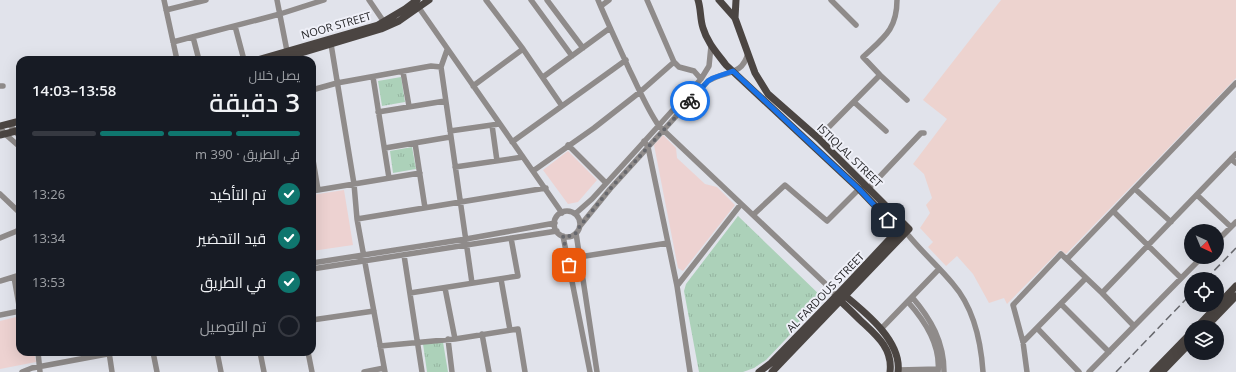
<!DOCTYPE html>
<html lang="ar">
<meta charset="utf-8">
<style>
:root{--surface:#171b24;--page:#20242c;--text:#f1f3f6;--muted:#9ea1a6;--line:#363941;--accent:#0f766e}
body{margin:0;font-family:"Open Sans",Cairo,sans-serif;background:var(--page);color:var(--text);direction:rtl;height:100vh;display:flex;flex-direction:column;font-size:15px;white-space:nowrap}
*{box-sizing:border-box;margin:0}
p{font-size:13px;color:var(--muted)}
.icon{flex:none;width:22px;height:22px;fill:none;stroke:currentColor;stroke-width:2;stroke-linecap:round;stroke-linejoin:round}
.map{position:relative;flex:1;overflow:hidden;direction:ltr}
.panel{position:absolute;left:16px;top:56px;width:300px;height:300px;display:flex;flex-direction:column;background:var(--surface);border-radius:12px;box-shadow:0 4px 16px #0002;direction:rtl}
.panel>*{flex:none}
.needle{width:26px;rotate:136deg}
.tools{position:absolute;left:1184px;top:224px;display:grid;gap:8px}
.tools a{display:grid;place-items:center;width:40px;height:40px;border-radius:50%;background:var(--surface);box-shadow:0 4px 16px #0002;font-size:20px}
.pin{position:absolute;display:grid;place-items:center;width:34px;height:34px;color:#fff;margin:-17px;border-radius:8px;box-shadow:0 2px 6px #0006}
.courier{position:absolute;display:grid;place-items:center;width:40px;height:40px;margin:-20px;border:3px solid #1a73e8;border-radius:50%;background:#fff;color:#222;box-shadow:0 1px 5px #0007}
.head em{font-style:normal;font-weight:600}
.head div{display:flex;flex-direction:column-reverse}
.head{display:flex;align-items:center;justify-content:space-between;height:68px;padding:0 16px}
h1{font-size:26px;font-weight:600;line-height:30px}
.bar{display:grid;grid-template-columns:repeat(4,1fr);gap:6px 4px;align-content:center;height:48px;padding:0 16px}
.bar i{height:5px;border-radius:3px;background:var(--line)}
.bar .active{background:var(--accent)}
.bar p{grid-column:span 4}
ol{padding:0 16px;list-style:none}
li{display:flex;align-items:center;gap:12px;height:44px}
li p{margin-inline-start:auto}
li .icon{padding:4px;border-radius:50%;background:var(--accent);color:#fff;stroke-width:4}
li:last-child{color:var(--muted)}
li i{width:22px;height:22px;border:2px solid var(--line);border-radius:50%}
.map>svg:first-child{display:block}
.commercial{fill:#edd3cf}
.education{fill:#edd2d1}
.park{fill:url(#park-tufts)}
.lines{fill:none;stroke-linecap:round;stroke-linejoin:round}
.minor{stroke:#8f8b8a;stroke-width:5.5}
.major{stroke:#4b4542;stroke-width:7}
.rail{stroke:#67686d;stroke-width:1.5;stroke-dasharray:8 4;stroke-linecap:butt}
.done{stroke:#67686d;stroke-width:4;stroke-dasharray:0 7.2}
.route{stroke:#1a73e8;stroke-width:5}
.labels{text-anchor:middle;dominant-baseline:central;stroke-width:4;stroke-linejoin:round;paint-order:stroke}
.street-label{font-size:11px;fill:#262629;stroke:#eff0f8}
</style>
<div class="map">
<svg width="1236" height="372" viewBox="0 0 1236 372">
<defs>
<pattern id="park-tufts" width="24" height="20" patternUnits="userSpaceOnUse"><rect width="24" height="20" fill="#acd1b9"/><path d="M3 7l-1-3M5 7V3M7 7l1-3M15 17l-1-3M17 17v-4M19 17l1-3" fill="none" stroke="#94b39f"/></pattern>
</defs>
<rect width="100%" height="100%" fill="#e1e3eb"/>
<path class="commercial" d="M1001,0h235v78l-170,176 -6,-4 -53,54 -3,-6 -15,5 -16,-29 -16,-18 -11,10 -18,-19 5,-5 -13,-14 10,-15 -4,-8 6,-7 -8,-24 -11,-10 34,-45 -24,-19z"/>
<path class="education" d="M663,135l13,13 1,10 28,26 12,3 18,18 -52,66 -5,-3 -24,-123z
M568,151l29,29 -19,22 -10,2 -25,-34z
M344,190l9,55 -41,6v-56z
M20,316v36h14l2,10 -36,7v-48z"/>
<path class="park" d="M401,77l4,25 -23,4 -4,-25z
M412,147l4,22 -23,4 -3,-22z
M738,216l86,83 -58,61 -12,8 -11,4h-44l-15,-81 2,-7z
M443,342l5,30h-21l-4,-28z"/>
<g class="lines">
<path class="minor" d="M164,0l13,60
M277,0l10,51
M369,0l15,22
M486,0l37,49 39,57
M531,0l41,56
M547,0l36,48
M598,0c10,24 21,47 32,71 9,18 17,38 29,55l172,163 5,8
M647,0l27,62 5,5 15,4 7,8
M831,0l25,25
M417,5l145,208
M601,6l8,-6
M166,10l40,-10
M235,26l9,34
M193,37l6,23
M173,42l107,-28 44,-14
M331,44l23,140 3,35 28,153
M447,50l-6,17 31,216
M403,72l6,34
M880,75l27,25
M373,77l16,101
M543,77l67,-49
M0,86h3
M473,86l50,-37
M312,90l25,-7 94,-17 10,1
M854,102l32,29
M378,112l67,-11
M9,124l11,13
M492,125l5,36
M0,127l5,7 15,13
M450,131l49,-7
M818,138l62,-63 -17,-18c20,-19 34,-27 34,-57
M644,141l4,6 29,139 13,86
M512,142l114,-82
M415,143l10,65
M568,145l38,38
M385,148l65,-11
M312,154l6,36
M1231,159l5,4
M455,167l68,-10
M533,171l61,-43 46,-36 34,-30
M869,188l52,-55h3
M1135,189l36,33
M312,191l108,-18
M0,194l20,19
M1197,195l34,32
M1113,211l68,67
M554 224a13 13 0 1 1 26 0a13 13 0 1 1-26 0Z
M575,214l17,-15 109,-120 8,-13 2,-20
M753,215l32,-30 42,36 32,-32
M357,219l189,-31
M580,226l30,-37 98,-108c17,-11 34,-4 40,-28
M576,233l21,139
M563,236l27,136
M909,236c14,17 30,31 44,48 20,23 28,58 30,88
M0,238l17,-7 3,-3
M1217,241l19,-19
M404,255l18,117
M579,257l89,-14
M1067,259l169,-176
M312,263l154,-24 89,-16
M312,269l245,-38
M14,277l6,34
M501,279l9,51
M0,281l20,-6
M677,286l64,-82
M445,288l10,51
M410,293l108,-17 -7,-38
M1102,293l134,-139
M912,297c19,22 32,45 32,75
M908,302c17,19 33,43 30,70
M1061,304l48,48
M0,315l20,-4
M312,320l62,-9
M1037,328l42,44
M881,329l58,-60
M482,334l7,38
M448,339l4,33
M1023,342l63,-64
M380,346l75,-7 63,-10 7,43
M38,352l2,20
M109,352l3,20
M153,352l4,20
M217,352l4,20
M260,352l4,20
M308,352l4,20
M899,370l39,-1
M22,372l10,-4 86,-16
M364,372l20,-4
M1027,372l-4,-30 -10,-37 48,-51 41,39 32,33
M1089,372l113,-115"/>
<path class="major" d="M698,0c3,9 2,19 5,28 4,14 14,25 23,37l133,124 44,46
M719,0l16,18 20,55 13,21 50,44 91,91 -137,143
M735,18l1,-18
M257,60l121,-35 27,-16 12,-9
M278,60l103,-31 18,-8 30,-21
M0,126l20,-5
M0,135l20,-5
M843,294c22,18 59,47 55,78
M837,298c8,7 16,15 23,22 16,15 33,28 30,52
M1197,327l39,-41
M1206,327l30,-31
M759,372l12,-9 69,-71 61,-65
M1153,372l38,-39
M1162,372l29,-30"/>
<path class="rail" d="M1206,279l30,-31
M1116,372l75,-78"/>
</g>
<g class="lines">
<path class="done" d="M569,265l-6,-29h9l4,-3 4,-7 30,-37 80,-88"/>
<path class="route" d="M690,101l18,-20 5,-3 20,-7 126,118 29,31"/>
</g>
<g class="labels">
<g class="street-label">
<text transform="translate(336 25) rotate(-16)">NOOR STREET</text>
<text transform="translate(850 155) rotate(44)">ISTIQLAL STREET</text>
<text transform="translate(825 292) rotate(-46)">AL FARDOUS STREET</text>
</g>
</g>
</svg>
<div class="tools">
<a><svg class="needle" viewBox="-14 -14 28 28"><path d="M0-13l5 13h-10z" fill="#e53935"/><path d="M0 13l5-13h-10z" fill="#9ea1a6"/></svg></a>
<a><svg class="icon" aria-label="locate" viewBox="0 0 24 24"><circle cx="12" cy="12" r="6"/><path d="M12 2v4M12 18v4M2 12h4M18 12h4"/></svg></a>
<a><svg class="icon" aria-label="layers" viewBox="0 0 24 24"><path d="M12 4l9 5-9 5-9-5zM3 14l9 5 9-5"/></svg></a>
</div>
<div class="pin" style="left:569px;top:265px;background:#ea580c"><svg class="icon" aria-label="bag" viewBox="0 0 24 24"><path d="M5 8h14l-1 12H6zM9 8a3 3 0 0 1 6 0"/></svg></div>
<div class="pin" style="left:888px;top:220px;background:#1f2937"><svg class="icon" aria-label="home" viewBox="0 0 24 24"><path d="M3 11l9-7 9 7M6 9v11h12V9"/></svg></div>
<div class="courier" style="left:690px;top:101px"><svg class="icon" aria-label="bike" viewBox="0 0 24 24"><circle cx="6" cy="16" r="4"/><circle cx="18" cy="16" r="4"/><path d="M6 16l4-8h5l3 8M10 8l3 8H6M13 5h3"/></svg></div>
<section class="panel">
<div class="head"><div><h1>3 دقيقة</h1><p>يصل خلال</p></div><em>13:58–14:03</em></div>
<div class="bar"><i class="active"></i><i class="active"></i><i class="active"></i><i></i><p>في الطريق · 390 m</p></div>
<ol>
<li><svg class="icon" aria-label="check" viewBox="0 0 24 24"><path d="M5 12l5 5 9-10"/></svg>تم التأكيد<p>13:26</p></li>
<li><svg class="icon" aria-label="check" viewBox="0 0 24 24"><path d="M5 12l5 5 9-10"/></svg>قيد التحضير<p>13:34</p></li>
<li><svg class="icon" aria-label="check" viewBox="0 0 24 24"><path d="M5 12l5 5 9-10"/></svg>في الطريق<p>13:53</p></li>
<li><i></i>تم التوصيل</li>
</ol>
</section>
</div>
